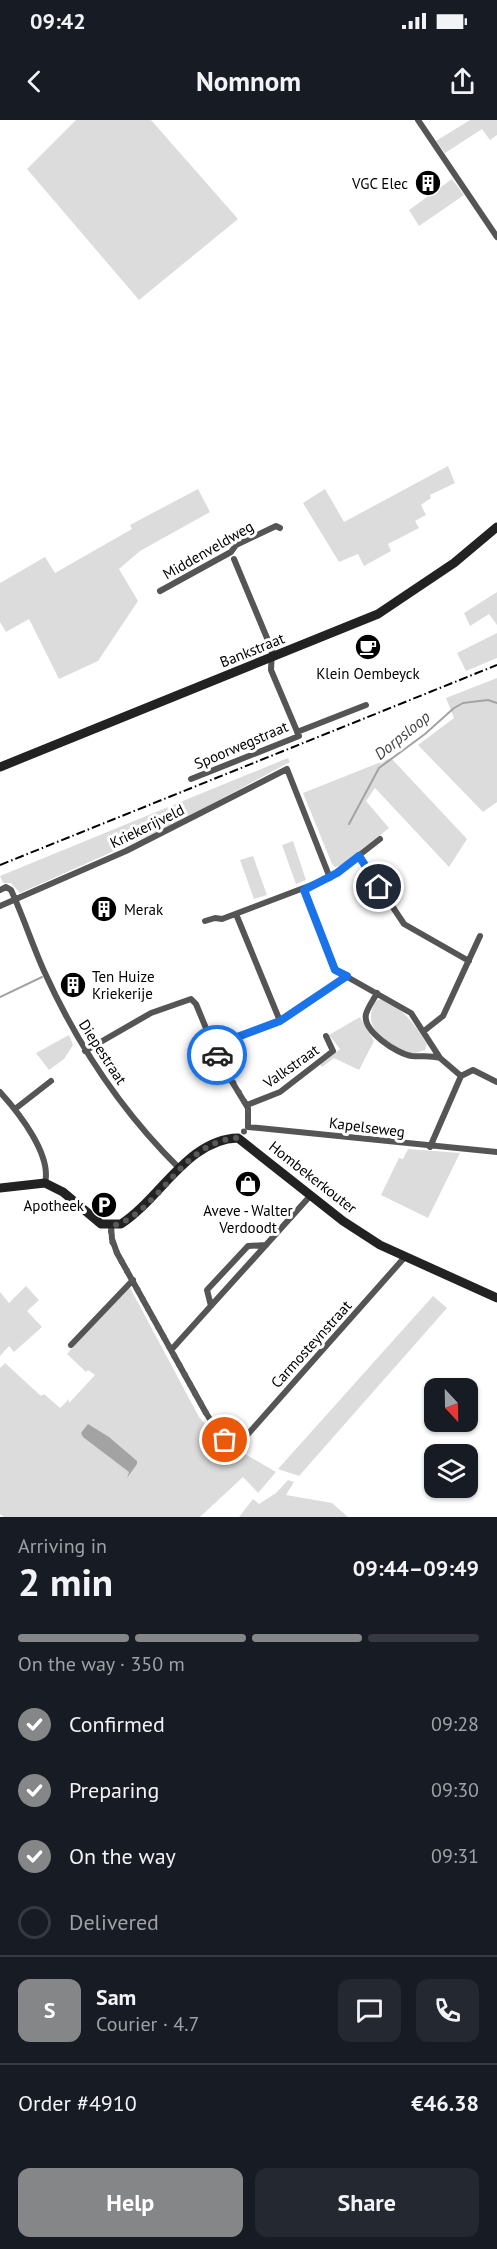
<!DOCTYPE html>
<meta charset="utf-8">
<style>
:root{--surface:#171b24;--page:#242831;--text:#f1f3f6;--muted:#9ea1a6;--line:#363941;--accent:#858687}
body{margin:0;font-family:"PT Sans",sans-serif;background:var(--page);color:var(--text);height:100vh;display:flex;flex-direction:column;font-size:22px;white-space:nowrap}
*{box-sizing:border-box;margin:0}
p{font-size:20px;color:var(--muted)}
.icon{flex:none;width:33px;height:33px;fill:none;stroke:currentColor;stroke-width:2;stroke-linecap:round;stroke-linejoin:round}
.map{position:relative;height:1397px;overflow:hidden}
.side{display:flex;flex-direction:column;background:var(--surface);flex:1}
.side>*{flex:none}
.needle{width:39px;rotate:158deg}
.controls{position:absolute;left:424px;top:1258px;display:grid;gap:12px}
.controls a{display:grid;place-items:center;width:54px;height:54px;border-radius:12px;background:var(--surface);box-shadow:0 2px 4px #0004;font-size:30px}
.pin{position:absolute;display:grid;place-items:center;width:51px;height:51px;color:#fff;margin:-26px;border:3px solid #fff;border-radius:50%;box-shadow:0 2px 6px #0007}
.courier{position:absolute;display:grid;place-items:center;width:60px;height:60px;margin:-30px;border:4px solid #1a73e8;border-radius:50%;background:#fff;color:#222;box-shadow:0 2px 8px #0007}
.summary em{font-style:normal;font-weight:600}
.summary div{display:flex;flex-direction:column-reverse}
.summary{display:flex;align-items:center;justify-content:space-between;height:102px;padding:0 18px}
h1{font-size:39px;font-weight:600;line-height:45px}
.bar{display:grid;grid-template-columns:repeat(4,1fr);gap:9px 6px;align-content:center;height:72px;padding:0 18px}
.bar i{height:8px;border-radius:4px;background:var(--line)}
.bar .current{background:var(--accent)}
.bar p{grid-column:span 4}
.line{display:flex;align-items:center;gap:15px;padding:0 18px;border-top:2px solid var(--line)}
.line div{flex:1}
.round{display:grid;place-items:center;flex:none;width:63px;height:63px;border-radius:12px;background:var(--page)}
ol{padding:0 18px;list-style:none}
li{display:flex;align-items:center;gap:18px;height:66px}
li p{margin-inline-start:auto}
li .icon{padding:6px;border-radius:50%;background:var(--accent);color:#fff;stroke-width:4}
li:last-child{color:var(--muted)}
li i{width:33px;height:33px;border:3px solid var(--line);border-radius:50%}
.primary-button{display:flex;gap:12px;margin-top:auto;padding:12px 18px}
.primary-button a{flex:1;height:69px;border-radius:12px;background:var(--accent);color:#fff;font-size:24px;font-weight:600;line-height:69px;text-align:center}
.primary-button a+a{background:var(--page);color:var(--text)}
.status{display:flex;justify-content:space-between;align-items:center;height:42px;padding:0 30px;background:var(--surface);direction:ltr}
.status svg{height:16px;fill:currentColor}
header{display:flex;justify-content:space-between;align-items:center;height:78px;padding:0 18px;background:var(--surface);font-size:27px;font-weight:600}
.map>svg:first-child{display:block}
.green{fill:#dcdcdc}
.water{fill:#a3a3a3}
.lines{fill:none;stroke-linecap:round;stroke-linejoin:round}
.stream{stroke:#a3a3a3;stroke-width:2}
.street{stroke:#555;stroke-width:6}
.secondary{stroke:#222;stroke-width:9}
.rail{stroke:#000;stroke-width:2;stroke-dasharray:9 3 1.5 3;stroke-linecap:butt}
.done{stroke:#595959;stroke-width:6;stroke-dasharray:0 10.8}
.route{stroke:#1a73e8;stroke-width:8}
.labels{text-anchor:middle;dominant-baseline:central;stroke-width:6;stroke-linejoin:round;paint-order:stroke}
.poi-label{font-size:15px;fill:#000;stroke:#fff;text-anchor:end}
.street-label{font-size:15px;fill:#000;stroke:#fff}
.water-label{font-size:16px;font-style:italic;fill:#444;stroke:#fff}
</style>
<div class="status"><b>09:42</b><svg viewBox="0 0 49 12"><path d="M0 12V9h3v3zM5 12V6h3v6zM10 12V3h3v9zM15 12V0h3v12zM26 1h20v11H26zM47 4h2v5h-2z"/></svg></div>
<header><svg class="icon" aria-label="back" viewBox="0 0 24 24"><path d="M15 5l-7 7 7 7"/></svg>Nomnom<svg class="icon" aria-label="share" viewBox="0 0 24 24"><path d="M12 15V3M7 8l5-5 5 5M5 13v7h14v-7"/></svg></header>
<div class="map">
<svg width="497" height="1397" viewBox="0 0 497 1397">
<rect width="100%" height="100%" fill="#fff"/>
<path class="green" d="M76,0h75l87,99 -99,81 -112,-131z
M470,0h27v15l-7,5 -8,-11 -37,24 -9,-12z
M452,59l12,16 -45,31 -10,-16z
M448,346l7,17 -25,12 1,3 -10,7 5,10 -11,6 4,7 -31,16 3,7 -27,15 -6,-12 -19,8 -36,-59 22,-14 19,33z
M198,369l12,23 -70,39 -21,18 19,32 -40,60 -39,18 -30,-60 -23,13 -6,-10v-39l45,-26 10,16 77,-44 -2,-4z
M497,472v33l-8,-11 -19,12 -6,-13z
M497,513v25l-31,13 -9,-18z
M497,558v124l-14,10 -65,-67 36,-27 -8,-20z
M288,638l2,4 -118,63 -152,68 -9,-10h-8l-3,-7z
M391,638l76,81 -18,28 -74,-79 -9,13 23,27 -47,37 -7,2 -3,-3 -29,-71z
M293,721l13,39 -10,4 -14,-39z
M253,736l14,39 -13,4 -14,-39z
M381,879c21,7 34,26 46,45l-2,6 -13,4c-23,-9 -53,-25 -36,-53z
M360,897l14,24 -15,29 -25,-12 -12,9 -2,-3 20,-15 -11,-14z
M69,915l4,10 -9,14 -15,11 -13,-17z
M408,1029l52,4 -32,65 -47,-23 18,-37 4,1z
M128,1164l71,133 29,33 6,3 4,-3 38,22 -18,21 -15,-16 -43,40h-196l-4,-3v-146l5,-5 36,33 3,-2 16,14 9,-9v4l26,-28 -7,-5 -2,2 -19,-18z
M26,1166l13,14 -12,11 15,16 -28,25 -5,-6 -9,10v-64l9,11z
M433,1176l14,12 -148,168 -21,-7z
M288,1360l6,2 -8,13 46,8 16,14h-109l14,-18 6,5 17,-11z"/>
<path class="water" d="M88,1304l21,13 28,24v3l-10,14 2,-6 -46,-35 -2,-4z"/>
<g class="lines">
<path class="stream" d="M349,704l30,-56 46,-34 29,-26 9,-5 25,-3 9,3
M0,877l42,-20"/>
<path class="street" d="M418,0l79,117
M160,471l71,-39 5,-7 40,-19 4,2
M297,612l69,-27
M191,659l108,-43 -28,-66 1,-20 -38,-91
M359,736l45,68 65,37
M0,770l6,-3 5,3c12,26 21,54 33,81 33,73 78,141 136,198
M304,770l31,80 76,43 29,45 21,18 -31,71
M0,786l126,-55 161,-82 43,109
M236,794l44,107
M205,801l10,-3 7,1 108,-41 50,-39
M377,873c-3,6 -9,14 -11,21 -4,17 31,40 46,42 10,1 18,-1 28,2
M424,911l19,-15 37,-80
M213,926l67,-25 67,-45
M85,931l66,-38 40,-14 5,5 24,58 28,46v19
M461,956l12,-6 24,12
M0,972c19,21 52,63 45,91
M247,985l33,-13 53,-41 -7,-15
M15,989l36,-28
M248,1007l249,25
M111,1106l1,13 5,14 89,160 14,22 11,10 10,-3 163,-184
M211,1186l-4,-16 41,-44 18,-1
M71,1225l62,-65
M172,1229l139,-154"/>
<path class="secondary" d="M0,647l378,-153 76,-51 43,-36
M0,1068l45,-5 18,9 38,32h20c39,-25 67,-85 117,-86l105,83 37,24 117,53"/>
<path class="rail" d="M0,745l497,-200"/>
</g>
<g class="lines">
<path class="done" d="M217,935l31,53v19l-10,11c-57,2 -81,79 -127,88v13l6,14 89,160 19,27"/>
<path class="route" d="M217,935l-4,-9 67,-25 67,-45 -12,-6 -31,-80 33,-17 22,-17 20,31"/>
</g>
<defs>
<g id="building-disc" transform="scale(1.35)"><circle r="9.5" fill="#000" stroke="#fff"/><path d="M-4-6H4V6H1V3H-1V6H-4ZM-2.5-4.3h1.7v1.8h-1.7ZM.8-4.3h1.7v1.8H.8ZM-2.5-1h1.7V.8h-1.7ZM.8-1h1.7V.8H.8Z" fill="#fff"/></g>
<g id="cafe-disc" transform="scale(1.35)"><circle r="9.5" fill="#000" stroke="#fff"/><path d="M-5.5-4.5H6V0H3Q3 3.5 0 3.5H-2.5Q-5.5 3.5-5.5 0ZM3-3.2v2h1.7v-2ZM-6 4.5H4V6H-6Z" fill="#fff"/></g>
<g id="shop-disc" transform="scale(1.35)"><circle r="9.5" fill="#000" stroke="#fff"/><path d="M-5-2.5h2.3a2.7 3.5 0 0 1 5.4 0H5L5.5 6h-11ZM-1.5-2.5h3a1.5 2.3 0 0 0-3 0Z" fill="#fff"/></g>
<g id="parking-disc" transform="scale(1.35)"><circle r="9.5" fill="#000" stroke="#fff"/><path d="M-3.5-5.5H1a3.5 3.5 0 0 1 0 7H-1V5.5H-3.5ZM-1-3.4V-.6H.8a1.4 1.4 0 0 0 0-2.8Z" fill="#fff"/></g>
</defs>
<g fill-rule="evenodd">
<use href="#building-disc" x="428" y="63"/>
<use href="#cafe-disc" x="368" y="527"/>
<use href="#building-disc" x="104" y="789"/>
<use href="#building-disc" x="73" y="865"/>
<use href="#shop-disc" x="248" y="1064"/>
<use href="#parking-disc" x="104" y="1085"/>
</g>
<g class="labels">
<g class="poi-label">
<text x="408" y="63">VGC Elec</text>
<text x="368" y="553" text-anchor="middle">Klein Oembeyck</text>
<text x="124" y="789" text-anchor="start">Merak</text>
<text x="92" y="856" text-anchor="start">Ten Huize<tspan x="92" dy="17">Kriekerije</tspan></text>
<text x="84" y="1085">Apotheek</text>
<text x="248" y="1090" text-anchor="middle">Aveve - Walter<tspan x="248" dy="17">Verdoodt</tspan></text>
</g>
<g class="street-label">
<text transform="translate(208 430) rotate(-30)">Middenveldweg</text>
<text transform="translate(252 530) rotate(-22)">Bankstraat</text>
<text transform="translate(241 625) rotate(-23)">Spoorwegstraat</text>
<text transform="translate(147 706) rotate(-26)">Kriekerijveld</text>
<text transform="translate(103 932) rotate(57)">Diepestraat</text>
<text transform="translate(291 946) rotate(-35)">Valkstraat</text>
<text transform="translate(367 1007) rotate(7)">Kapelseweg</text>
<text transform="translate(313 1057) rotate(38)">Hombekerkouter</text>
<text transform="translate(311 1224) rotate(-48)">Carmosteynstraat</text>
</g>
<g class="water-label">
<text transform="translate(402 615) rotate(-39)">Dorpsloop</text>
</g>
</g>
</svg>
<div class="controls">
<a><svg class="needle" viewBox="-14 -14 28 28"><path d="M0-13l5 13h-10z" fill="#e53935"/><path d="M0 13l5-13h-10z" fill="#9ea1a6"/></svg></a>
<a><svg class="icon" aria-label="layers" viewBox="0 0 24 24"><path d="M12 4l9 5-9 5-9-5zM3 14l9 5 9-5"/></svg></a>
</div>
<div class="pin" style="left:225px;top:1320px;background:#ea580c"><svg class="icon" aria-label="bag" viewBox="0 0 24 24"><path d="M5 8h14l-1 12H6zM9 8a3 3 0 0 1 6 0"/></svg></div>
<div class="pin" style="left:379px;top:767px;background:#1f2937"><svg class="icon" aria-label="home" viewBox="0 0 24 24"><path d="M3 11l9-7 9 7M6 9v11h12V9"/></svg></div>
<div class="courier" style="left:217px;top:935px"><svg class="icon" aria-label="car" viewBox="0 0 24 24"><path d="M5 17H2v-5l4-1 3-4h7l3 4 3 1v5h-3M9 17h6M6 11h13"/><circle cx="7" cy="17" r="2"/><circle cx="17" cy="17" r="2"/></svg></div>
</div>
<section class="side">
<div class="summary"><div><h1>2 min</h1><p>Arriving in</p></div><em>09:44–09:49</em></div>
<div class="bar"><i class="current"></i><i class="current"></i><i class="current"></i><i></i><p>On the way · 350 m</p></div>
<ol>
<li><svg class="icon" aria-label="check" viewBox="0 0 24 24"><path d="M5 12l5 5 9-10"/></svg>Confirmed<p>09:28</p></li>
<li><svg class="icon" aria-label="check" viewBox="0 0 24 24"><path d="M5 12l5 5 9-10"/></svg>Preparing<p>09:30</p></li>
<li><svg class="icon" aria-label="check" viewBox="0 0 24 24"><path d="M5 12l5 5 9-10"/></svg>On the way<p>09:31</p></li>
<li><i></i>Delivered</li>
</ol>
<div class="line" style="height:108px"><b class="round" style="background:var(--accent);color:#fff">S</b><div><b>Sam</b><p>Courier · 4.7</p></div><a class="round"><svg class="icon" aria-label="chat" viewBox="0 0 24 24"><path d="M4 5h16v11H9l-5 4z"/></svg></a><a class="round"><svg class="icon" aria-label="phone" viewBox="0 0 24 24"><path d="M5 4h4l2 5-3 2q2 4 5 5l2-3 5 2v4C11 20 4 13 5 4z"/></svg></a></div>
<div class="line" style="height:78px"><div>Order #4910</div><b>€46.38</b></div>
<div class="primary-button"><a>Help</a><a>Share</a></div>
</section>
